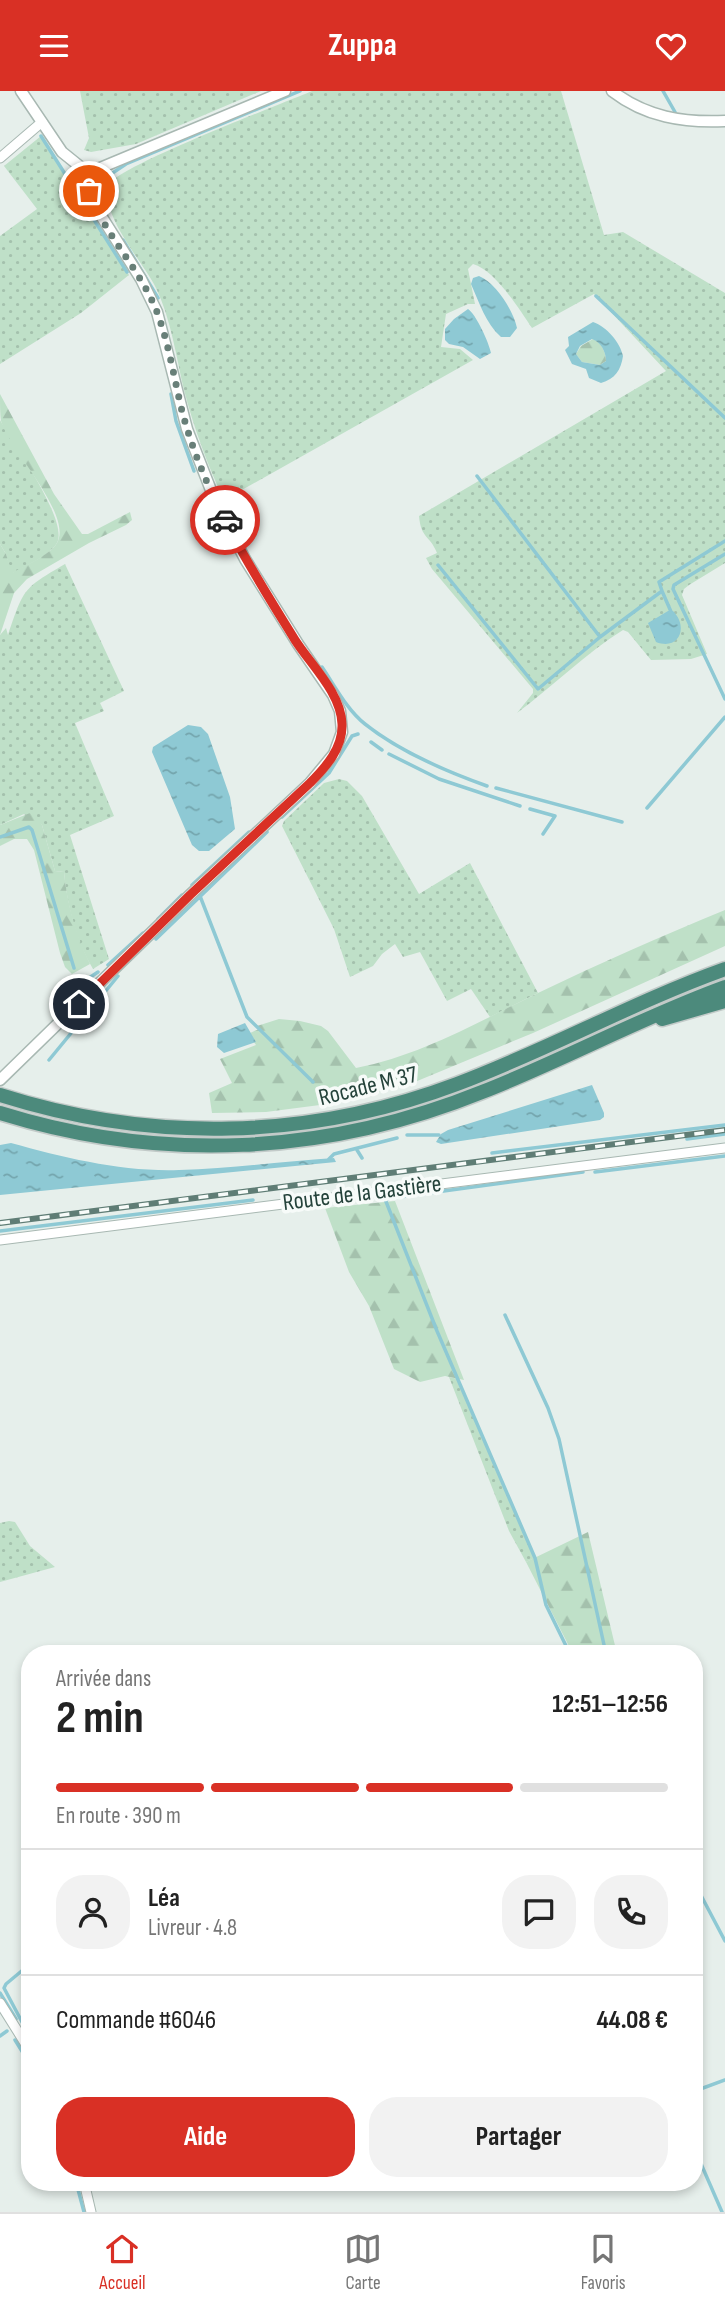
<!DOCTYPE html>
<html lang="fr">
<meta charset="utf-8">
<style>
:root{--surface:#fff;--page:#f2f2f2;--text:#222;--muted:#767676;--line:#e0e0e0;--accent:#d93025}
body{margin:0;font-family:"Sofia Sans Condensed",sans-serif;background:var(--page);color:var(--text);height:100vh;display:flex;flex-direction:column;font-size:26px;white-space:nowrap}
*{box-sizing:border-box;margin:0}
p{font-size:23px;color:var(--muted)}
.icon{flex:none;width:38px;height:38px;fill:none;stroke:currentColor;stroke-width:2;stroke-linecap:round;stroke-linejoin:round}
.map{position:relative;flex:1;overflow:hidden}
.side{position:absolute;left:21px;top:1554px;width:682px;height:546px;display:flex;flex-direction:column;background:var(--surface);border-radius:28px;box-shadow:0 4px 10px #0003}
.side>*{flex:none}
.pin{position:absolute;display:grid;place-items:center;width:60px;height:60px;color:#fff;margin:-30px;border:4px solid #fff;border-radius:50%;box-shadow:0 2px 7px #0007}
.courier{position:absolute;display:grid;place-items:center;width:70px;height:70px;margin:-35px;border:5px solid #d93025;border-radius:50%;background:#fff;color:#222;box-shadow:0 2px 9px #0007}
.summary em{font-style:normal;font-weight:700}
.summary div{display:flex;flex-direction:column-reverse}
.summary{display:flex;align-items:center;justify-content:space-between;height:119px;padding:0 35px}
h1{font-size:46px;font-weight:700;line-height:52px}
.bar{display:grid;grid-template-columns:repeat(4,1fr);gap:10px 7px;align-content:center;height:84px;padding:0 35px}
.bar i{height:9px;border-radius:5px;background:var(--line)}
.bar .selected{background:var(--accent)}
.bar p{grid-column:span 4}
.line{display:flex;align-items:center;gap:18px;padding:0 35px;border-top:2px solid var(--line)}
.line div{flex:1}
.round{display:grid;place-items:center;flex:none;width:74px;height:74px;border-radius:28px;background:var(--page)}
.button{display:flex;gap:14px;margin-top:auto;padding:14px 35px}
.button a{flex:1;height:80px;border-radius:28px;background:var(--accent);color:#fff;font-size:28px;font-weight:700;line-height:80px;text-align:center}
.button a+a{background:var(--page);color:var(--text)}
header{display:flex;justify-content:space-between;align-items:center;height:91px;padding:0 35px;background:var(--accent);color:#fff;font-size:32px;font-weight:700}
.tab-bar{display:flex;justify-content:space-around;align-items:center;height:98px;border-top:2px solid var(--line);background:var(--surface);font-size:19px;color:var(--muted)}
.tab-bar a{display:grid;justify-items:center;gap:4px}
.tab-bar .selected{color:var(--accent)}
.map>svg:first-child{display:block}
.grass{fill:url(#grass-dots)}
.forest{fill:url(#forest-firs)}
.water{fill:url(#water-ripples);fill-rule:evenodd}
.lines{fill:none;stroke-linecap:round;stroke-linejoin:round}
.stream{stroke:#8ec9d4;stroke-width:3.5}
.minor-casing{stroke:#a8b8b2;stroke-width:11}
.tertiary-casing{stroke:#a8b8b2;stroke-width:13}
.trunk-casing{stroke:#c2cac8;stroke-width:17}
.minor{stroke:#fff;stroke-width:9}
.tertiary{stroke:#fff;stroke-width:10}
.trunk{stroke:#4c8a7c;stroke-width:14}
.rail-casing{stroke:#5f7d75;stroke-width:6}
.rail{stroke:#f7fbf9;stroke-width:3.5;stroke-dasharray:10;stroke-linecap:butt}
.done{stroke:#687f78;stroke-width:7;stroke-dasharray:0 12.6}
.route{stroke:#d93025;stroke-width:9}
.labels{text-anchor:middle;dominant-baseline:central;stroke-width:7;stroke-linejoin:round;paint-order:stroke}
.street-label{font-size:24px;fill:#24423a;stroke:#f7fbf9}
</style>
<header><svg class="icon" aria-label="menu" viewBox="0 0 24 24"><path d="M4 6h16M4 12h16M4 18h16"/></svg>Zuppa<svg class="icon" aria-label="heart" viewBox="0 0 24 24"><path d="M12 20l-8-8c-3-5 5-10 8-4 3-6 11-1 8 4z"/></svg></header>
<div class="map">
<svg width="725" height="2121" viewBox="0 0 725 2121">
<defs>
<pattern id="grass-dots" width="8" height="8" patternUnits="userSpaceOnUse" patternTransform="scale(1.75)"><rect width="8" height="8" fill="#bfe0c8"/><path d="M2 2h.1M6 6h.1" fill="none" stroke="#a4c1ad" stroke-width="1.8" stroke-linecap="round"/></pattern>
<pattern id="forest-firs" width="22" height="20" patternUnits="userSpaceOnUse" patternTransform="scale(1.75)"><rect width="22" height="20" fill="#bfe0c8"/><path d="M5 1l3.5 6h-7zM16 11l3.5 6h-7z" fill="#a4c1ad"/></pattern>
<pattern id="water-ripples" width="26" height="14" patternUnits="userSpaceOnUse" patternTransform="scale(1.75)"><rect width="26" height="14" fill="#8ec9d4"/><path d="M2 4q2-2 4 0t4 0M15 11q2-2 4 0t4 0" fill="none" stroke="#74a5ad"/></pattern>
</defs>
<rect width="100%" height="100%" fill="#e6efeb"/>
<path class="grass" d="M80,0h181l-125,53 -45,8 -7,-2 5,-12z
M312,0h249l43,144 19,-3 102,61v270l-36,22 -5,4 -2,6 25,59 -16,5 -40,1 -23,-28 -5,-2c-38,24 -70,56 -106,83l16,-20v-4l-101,-120 -6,-11 11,-5c-7,-18 -16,-14 -18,-37l247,-145 -72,-77 -62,34c-13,-19 -37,-58 -59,-64l-5,5 7,35h-7l-22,10 -5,33 19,2 13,11 -249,140c-17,-36 -30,-72 -40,-110 -8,-34 -13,-71 -28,-102 -12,-25 -59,-76 -46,-104 8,-18 174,-81 202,-93z
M41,45l88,139 -48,38 -81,51v-128l37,-27 -33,-43z
M0,329c13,23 69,101 57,123 -8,13 -32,23 -46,31l-5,-20 -6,-10z
M65,473l59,127 -24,12 4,8 -29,12 39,93 -44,19 39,124 -16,10c-17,-28 -26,-64 -29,-97l-9,-1 -13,-46 -18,-11 -24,11v-190l6,-7 2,7c16,-46 14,-46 57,-71z
M339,688l8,2 15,15 57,98 51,-31 68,130 -48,24 -19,-28 -24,12 -27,-49 -17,5 -8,-13 -13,10 -9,12 -23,11 -16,-48 -52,-103 2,-5 40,-38z
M449,1286l9,2 77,179 -9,4 -17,-31z
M9,1430l6,1 15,24 25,21 -55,15v-59z"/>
<path class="forest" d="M593,248c8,3 13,13 13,22l-6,4 -18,-3 -6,-8 5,-8z
M0,303l54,100 28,40h6l42,-22 2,8 -6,5 -37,18 -62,36 -13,14 -14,42v-91l6,10 6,19c13,-8 37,-17 45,-30 16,-28 -47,-93 -56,-122 -1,-7 -1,-19 -1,-27z
M30,722l12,12 13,46 9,1c3,32 12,63 26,92l-18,10 -7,-7 -5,-14 -26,-103 -7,-11h-13l-14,7v-21z
M725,819v36l-192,87 -123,51 -67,18 -77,10 -54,1 -3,-20 23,-10 -12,-24 36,-14 -8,-11 11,-5 -2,-3 22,-7 21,2 21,5 7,5 28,37c66,-13 122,-46 182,-75 62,-30 124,-57 187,-83z
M395,1110l69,179 -19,-4 -25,6 -26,-13 -25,-63 -20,-34 -24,-64z
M588,1441l29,122h-44l-47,-92z"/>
<path class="water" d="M479,185c17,7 34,34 38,52l-7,9h-9c-15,-13 -22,-35 -30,-53l2,-6z
M468,218c8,5 21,34 23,44l-11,6 -17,-12 -14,-3 -4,-4v-11l9,-10z
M593,231c14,5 27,20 30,34 -2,14 -8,23 -22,27l-12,-5 -3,-9 -14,-5 -7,-14 4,-4 -1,-9zM592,248c9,3 14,13 14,22l-6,4 -18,-3 -6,-8 4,-8z
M668,520h5c16,16 6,40 -17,31l-8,-19z
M188,634l13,2 7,7 22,63 5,32 -26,22h-10l-7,-6 -40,-93 1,-5z
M245,932l11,19 -32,11 -7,-6 1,-13z
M592,994l12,28v4l-4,3 -159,24 -5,-2 5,-8 7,-4z
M11,1052c54,15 112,29 168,27 52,-1 104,-9 155,-12l2,4 -336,33v-50z"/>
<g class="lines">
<path class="stream" d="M663,0l12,21
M41,45l86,136
M98,98l7,-11 21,-14 174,-73
M123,149l35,58
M596,205l129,122
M171,303l5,27 18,50
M477,385l123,161
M725,463l-51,31 -1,4 52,110
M438,474l100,124 62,-52 62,-46 10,23
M662,500l-3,-9 66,-41
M322,576c13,19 25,43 43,57 35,28 80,47 122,62
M371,651l11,8
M389,663l50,25 81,27
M496,697l126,34
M647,717l78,-91
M530,718l25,7 -12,18
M282,726l47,-44 23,-37 6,-2
M0,746l29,-10 3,3 42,138
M192,794l57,-53
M200,805l47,121 66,65
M158,828l24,-24
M156,848l111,-107
M108,874l35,-32
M79,890l1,3 18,-12
M49,969l69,-84
M407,1044h32
M687,1048l38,-5
M357,1059l5,8
M492,1062l233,-28
M329,1068l5,-5 63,-16
M595,1081l130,-16
M0,1140l253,-31
M505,1224l43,93 11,31 47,215
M570,1563l-24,-49 -11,-47 -98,-227 -52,-132 198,-27
M695,1793l30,57
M0,1902l16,26
M22,1931l-18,-34 2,-4 24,-20
M23,1931l7,18
M0,1945l7,-5
M15,1949l15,24
M695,2000l30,-11
M695,2059l27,62
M76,2091l8,30"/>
<g class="minor-casing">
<path id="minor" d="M0,67l42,-36
M0,1149l725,-92
M0,1912l30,48
M84,2091l7,30"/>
</g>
<g class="tertiary-casing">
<path id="tertiary" d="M21,0l41,61 26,21
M612,0c34,26 71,32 113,30
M88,82l197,-82
M0,989l190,-185 120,-112 24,-29 8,-22 -2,-21 -7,-16 -35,-51 -53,-85 -29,-56 -29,-74 -30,-117 -16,-33 -43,-68 -9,-20 -1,-18"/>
</g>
<g class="trunk-casing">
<path id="trunk" d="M662,928l63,-18
M0,1004c151,48 309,45 457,-11 91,-34 176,-82 268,-115
M0,1022c160,50 326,42 482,-21 82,-32 160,-75 243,-105"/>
</g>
<use href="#minor" class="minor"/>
<use href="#tertiary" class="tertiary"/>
<use href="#trunk" class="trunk"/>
<g class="rail-casing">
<path id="rail" d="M0,1132l725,-93"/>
</g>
<use href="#rail" class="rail"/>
</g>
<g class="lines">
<path class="done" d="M89,100c15,44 51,77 68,121 12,32 17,66 25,99 10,38 25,74 43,109"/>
<path class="route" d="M79,913l111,-109 120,-112c16,-16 33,-35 32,-59 -1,-31 -31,-59 -47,-84 -24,-39 -49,-78 -70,-120"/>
</g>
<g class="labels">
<g class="street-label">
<text transform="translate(368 995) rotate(-14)">Rocade M 37</text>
<text transform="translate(362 1102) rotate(-7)">Route de la Gastière</text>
</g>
</g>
</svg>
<div class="pin" style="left:89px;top:100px;background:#ea580c"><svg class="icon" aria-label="bag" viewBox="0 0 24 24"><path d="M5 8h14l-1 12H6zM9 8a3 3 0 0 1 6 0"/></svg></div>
<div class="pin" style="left:79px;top:913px;background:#1f2937"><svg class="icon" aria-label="home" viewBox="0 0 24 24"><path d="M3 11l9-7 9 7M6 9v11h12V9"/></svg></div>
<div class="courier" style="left:225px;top:429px"><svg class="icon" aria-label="car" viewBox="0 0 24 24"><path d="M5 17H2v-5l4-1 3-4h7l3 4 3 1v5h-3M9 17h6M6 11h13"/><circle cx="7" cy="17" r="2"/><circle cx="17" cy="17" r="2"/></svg></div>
<section class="side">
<div class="summary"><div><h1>2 min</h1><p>Arrivée dans</p></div><em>12:51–12:56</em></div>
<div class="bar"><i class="selected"></i><i class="selected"></i><i class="selected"></i><i></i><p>En route · 390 m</p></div>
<div class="line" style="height:126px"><a class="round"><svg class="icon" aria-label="person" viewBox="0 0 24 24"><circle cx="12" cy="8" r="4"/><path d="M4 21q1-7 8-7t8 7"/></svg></a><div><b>Léa</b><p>Livreur · 4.8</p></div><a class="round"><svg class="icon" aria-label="chat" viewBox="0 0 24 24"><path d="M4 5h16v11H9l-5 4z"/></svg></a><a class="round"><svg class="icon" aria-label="phone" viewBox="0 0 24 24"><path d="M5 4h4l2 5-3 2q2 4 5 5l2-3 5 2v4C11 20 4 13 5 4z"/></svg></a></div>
<div class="line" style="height:91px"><div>Commande #6046</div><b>44.08 €</b></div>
<div class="button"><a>Aide</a><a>Partager</a></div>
</section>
</div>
<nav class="tab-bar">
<a class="selected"><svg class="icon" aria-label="home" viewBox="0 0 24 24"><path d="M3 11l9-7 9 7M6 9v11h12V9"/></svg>Accueil</a>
<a><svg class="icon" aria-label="map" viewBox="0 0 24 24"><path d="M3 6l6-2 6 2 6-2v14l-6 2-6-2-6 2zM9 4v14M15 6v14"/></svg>Carte</a>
<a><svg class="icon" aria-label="saved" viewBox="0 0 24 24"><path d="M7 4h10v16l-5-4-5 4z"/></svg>Favoris</a>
</nav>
